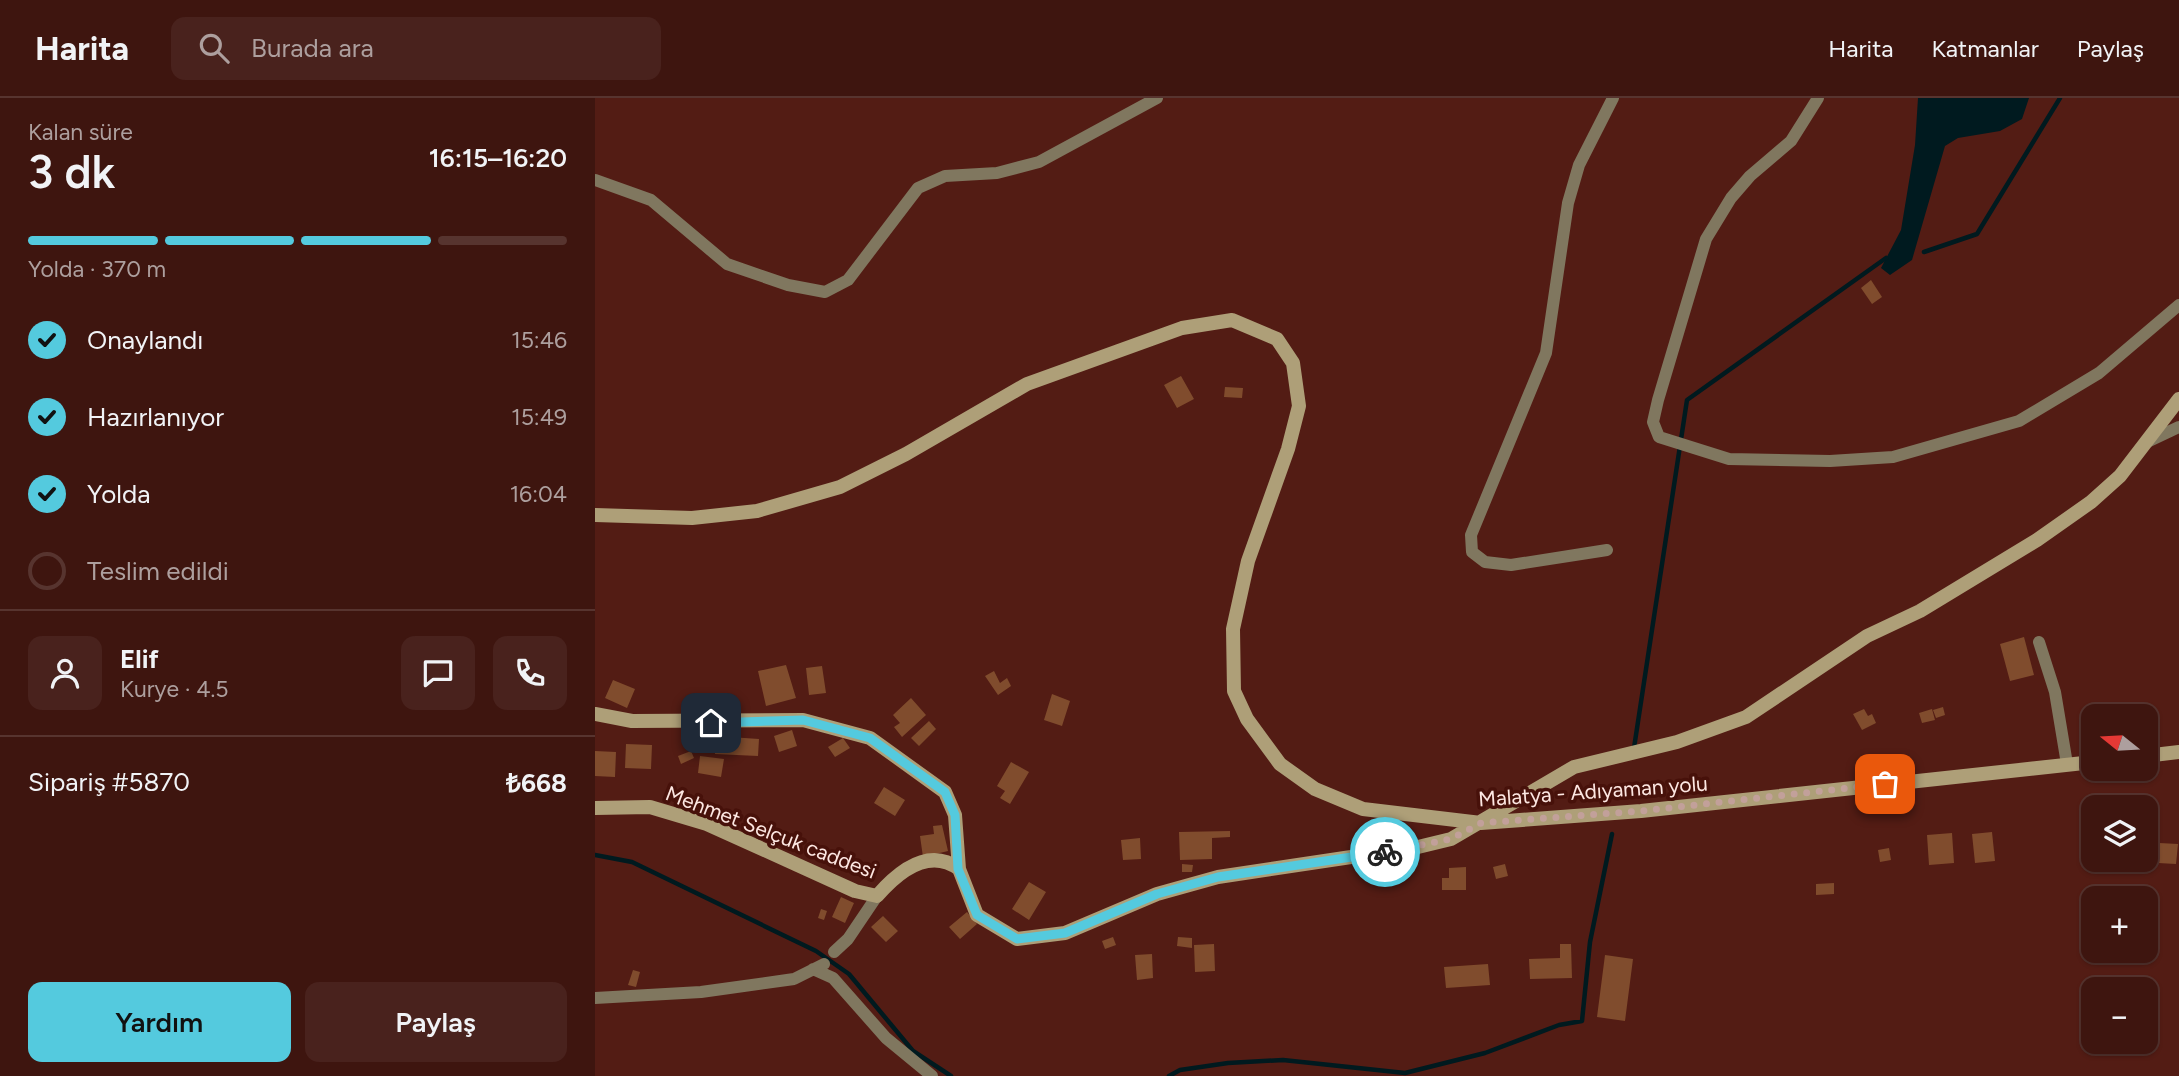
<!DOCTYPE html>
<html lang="tr">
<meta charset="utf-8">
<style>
:root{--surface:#3e150f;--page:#49221d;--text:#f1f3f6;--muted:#ad9f9e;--line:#57342f;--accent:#54cade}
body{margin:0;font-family:Figtree,sans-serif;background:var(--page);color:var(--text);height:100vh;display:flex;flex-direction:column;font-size:26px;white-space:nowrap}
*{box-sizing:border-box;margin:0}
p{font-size:23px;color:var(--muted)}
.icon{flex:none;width:38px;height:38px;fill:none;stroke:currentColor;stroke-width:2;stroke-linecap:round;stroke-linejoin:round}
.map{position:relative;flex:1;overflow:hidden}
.drawer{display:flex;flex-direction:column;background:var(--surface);width:595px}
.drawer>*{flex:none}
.needle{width:46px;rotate:288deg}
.controls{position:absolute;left:1486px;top:606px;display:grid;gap:14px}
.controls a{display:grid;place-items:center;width:77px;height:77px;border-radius:14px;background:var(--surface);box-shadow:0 2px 5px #0004,0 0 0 2px var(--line);font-size:35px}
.pin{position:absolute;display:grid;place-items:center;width:60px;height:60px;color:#fff;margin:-30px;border-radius:14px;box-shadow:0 4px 10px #0006}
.courier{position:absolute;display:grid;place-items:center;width:70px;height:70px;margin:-35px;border:5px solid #54cade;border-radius:50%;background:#fff;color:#222;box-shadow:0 2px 9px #0007}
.head em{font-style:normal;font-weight:600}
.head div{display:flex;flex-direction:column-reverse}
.head{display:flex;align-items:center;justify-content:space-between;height:119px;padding:0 28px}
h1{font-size:46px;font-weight:600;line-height:52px}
.bar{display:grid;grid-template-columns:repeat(4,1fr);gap:10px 7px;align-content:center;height:84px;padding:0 28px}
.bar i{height:9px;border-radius:5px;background:var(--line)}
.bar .active{background:var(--accent)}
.bar p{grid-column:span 4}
.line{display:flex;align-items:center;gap:18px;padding:0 28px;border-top:2px solid var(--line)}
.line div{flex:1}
.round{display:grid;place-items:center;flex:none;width:74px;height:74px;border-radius:14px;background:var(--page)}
ol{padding:0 28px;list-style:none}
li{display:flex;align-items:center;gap:21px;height:77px}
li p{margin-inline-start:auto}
li .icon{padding:7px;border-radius:50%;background:var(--accent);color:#111;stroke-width:4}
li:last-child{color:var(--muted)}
li i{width:38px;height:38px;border:4px solid var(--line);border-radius:50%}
.cta{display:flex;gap:14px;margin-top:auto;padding:14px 28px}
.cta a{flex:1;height:80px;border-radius:14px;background:var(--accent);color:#111;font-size:28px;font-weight:600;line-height:80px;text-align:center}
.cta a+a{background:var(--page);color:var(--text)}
header{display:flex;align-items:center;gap:42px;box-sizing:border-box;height:98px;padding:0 35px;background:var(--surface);border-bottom:2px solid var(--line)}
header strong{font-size:33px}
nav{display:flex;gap:38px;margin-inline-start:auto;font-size:24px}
.search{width:490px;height:63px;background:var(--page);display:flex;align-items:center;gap:18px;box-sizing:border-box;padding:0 24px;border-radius:14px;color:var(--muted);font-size:26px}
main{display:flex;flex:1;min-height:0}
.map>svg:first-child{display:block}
.water{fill:#001a1f}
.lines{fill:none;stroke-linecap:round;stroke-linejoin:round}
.stream{stroke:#001a1f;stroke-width:4.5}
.building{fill:#804c2d}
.street{stroke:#80775f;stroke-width:12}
.secondary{stroke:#ae9f78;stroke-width:14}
.done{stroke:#c2a09a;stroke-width:7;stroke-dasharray:0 12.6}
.route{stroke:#54cade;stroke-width:9}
.labels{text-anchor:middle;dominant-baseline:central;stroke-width:7;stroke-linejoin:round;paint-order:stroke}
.street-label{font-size:21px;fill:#fde7e2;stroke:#47110a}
</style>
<header>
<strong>Harita</strong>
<div class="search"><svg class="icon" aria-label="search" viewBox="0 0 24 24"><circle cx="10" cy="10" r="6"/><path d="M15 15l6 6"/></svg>Burada ara</div>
<nav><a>Harita</a><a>Katmanlar</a><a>Paylaş</a></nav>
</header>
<main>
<section class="drawer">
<div class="head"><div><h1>3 dk</h1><p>Kalan süre</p></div><em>16:15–16:20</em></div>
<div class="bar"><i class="active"></i><i class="active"></i><i class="active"></i><i></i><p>Yolda · 370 m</p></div>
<ol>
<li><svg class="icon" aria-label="check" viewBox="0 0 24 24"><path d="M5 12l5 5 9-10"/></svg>Onaylandı<p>15:46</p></li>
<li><svg class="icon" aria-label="check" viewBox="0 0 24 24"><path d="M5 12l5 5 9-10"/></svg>Hazırlanıyor<p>15:49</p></li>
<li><svg class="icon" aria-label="check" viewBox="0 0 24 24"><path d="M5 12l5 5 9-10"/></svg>Yolda<p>16:04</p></li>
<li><i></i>Teslim edildi</li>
</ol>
<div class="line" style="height:126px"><a class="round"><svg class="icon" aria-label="person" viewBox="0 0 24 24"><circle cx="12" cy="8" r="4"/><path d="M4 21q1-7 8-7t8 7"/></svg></a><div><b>Elif</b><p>Kurye · 4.5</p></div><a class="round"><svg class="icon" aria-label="chat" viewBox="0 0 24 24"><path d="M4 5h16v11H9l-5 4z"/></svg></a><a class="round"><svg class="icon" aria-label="phone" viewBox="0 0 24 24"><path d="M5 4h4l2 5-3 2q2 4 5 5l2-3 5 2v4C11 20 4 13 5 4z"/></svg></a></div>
<div class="line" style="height:91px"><div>Sipariş #5870</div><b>₺668</b></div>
<div class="cta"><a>Yardım</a><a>Paylaş</a></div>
</section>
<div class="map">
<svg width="1584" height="978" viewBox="0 0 1584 978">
<rect width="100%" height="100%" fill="#531c14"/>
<path class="water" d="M1323,0h111l-7,21 -22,12 -42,7 -13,8 -33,114 -22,15 -9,-7 20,-38 14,-85z"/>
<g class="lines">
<path class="stream" d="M1329,154l53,-18 83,-136
M1039,650l53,-348 199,-142
M0,757l37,7 184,89 33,23 64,77 38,25
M574,978l11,-6 48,-7 55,-3 122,13 80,-20 74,-28 23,-4 8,-79 22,-108"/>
</g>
<path class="building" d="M1276,182l11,17 -10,7 -11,-16z
M586,278l13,23 -17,9 -13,-23z
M630,289l18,1 -1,10 -18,-1z
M1429,539l10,38 -24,6 -10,-37z
M191,567l10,33 -30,8 -8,-35z
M227,568l4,27 -17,2 -3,-27z
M399,573l6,12 7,-5 4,8 -13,9 -13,-19z
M18,582l22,9 -8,19 -22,-10z
M457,596l18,7 -8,25 -18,-6z
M316,600l15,17 -24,22 -8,-10 6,-4 -7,-8z
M1348,609l2,8 -9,3 -3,-8z
M1269,611l4,7 4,-2 4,9 -14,7 -9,-16z
M1337,611l3,11 -13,3 -3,-10z
M334,623l7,8 -17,17 -8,-8z
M197,632l5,16 -18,6 -5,-16z
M120,638l44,3 -1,17 -43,-2z
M248,640l7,10 -15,9 -7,-10z
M31,646l26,1 -1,24 -26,-1z
M0,653l21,1 -1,25 -20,-1z
M96,653l3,7 -13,6 -3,-8z
M105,658l24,3 -3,18 -23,-4z
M416,664l18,10 -19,32 -10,-6 5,-7 -8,-5z
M289,689l21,13 -10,16 -21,-13z
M347,727l6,26 -25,6 -3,-21 14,-2 -1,-8z
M635,733v6l-18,1v21l-32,1 -1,-28z
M1397,734l3,29 -20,2 -3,-29z
M1357,735l2,30 -25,2 -2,-30z
M545,740l1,21 -18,1 -2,-20z
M1564,745l19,1 -2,20 -18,-1z
M1294,750l2,12 -11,2 -2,-12z
M587,766l11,1 -1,7h-10z
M910,766l3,12 -12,3 -3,-12z
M871,769v23h-24v-12h7v-10z
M434,784l17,10 -17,28 -17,-11z
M1239,785v11l-18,1v-11z
M246,799l13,6 -9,20 -13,-6z
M226,811l6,2 -3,9 -6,-2z
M372,814l10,12 -17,15 -11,-12z
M288,818l15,15 -12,11 -15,-15z
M518,839l3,8 -11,4 -3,-8z
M583,839l14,1v10l-15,-2z
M619,846l1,27 -20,1 -1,-27z
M965,846h11l1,34 -42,1 -1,-20 31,-1z
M557,856l1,24 -16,2 -2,-25z
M1010,857l28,4 -8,62 -28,-4z
M893,866l2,21 -44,3 -2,-21z
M38,872l7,2 -4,15 -8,-2z"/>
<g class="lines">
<path class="street" d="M1223,0l-27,43 -41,35 -19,22 -25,41 -48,161 -5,22 6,15 70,22 101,2 63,-4 126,-36 80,-48 80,-68
M0,82l56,20 76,64 61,21 37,7 23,-12 70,-92 27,-12 52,-3 42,-11 118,-64
M1554,343l30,-14
M1012,452l-96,15 -26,-3 -13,-10 -1,-17 75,-182 22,-150 11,-38 34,-67
M1444,544l16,50 12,72
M239,854l14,-13 29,-43
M218,871l20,9 53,60 46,38
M0,900l106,-6 93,-13 30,-15"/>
<path class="secondary" d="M0,417l97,3 65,-7 83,-24 66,-33 121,-70 155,-56 50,-8 45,19 16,24 6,43 -11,43 -40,112 -15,68 1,62 13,28 33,45 35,25 48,20 118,14 160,-12 452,-49
M0,616l37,7 171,-1 67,18 75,54 10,23 4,54 18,46 40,24 48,-6 92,-39 61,-17 200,-30 33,-8 123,-72 103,-25 69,-25 121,-81 53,-25 117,-71 54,-38 29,-26 59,-77
M1550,658l34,-4
M0,710l55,-1 57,17 148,67 22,5c20,-23 51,-50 82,-27"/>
</g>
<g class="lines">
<path class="done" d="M790,754l66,-13 30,-16 160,-12 244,-27"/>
<path class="route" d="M116,625l92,-3 67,18 75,54 10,23 3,54 19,46 40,24 48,-6 92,-39 61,-17 167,-25"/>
</g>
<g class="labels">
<g class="street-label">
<text transform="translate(998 693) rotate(-4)">Malatya - Adıyaman yolu</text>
<text transform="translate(176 734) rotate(21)">Mehmet Selçuk caddesi</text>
</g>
</g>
</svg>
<div class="controls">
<a><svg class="needle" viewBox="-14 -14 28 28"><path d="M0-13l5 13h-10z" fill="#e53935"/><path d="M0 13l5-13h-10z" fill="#ad9f9e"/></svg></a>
<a><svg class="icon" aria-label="layers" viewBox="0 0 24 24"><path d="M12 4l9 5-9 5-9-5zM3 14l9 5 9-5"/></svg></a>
<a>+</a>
<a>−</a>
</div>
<div class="pin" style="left:1290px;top:686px;background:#ea580c"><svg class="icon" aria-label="bag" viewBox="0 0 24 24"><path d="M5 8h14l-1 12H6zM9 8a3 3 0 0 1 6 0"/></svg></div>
<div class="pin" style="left:116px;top:625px;background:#1f2937"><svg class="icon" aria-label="home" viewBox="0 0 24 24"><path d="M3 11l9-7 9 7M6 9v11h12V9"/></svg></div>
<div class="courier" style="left:790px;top:754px"><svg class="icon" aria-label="bike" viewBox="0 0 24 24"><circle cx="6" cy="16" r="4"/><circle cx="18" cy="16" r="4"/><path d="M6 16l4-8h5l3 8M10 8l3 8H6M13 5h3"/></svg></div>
</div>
</main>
